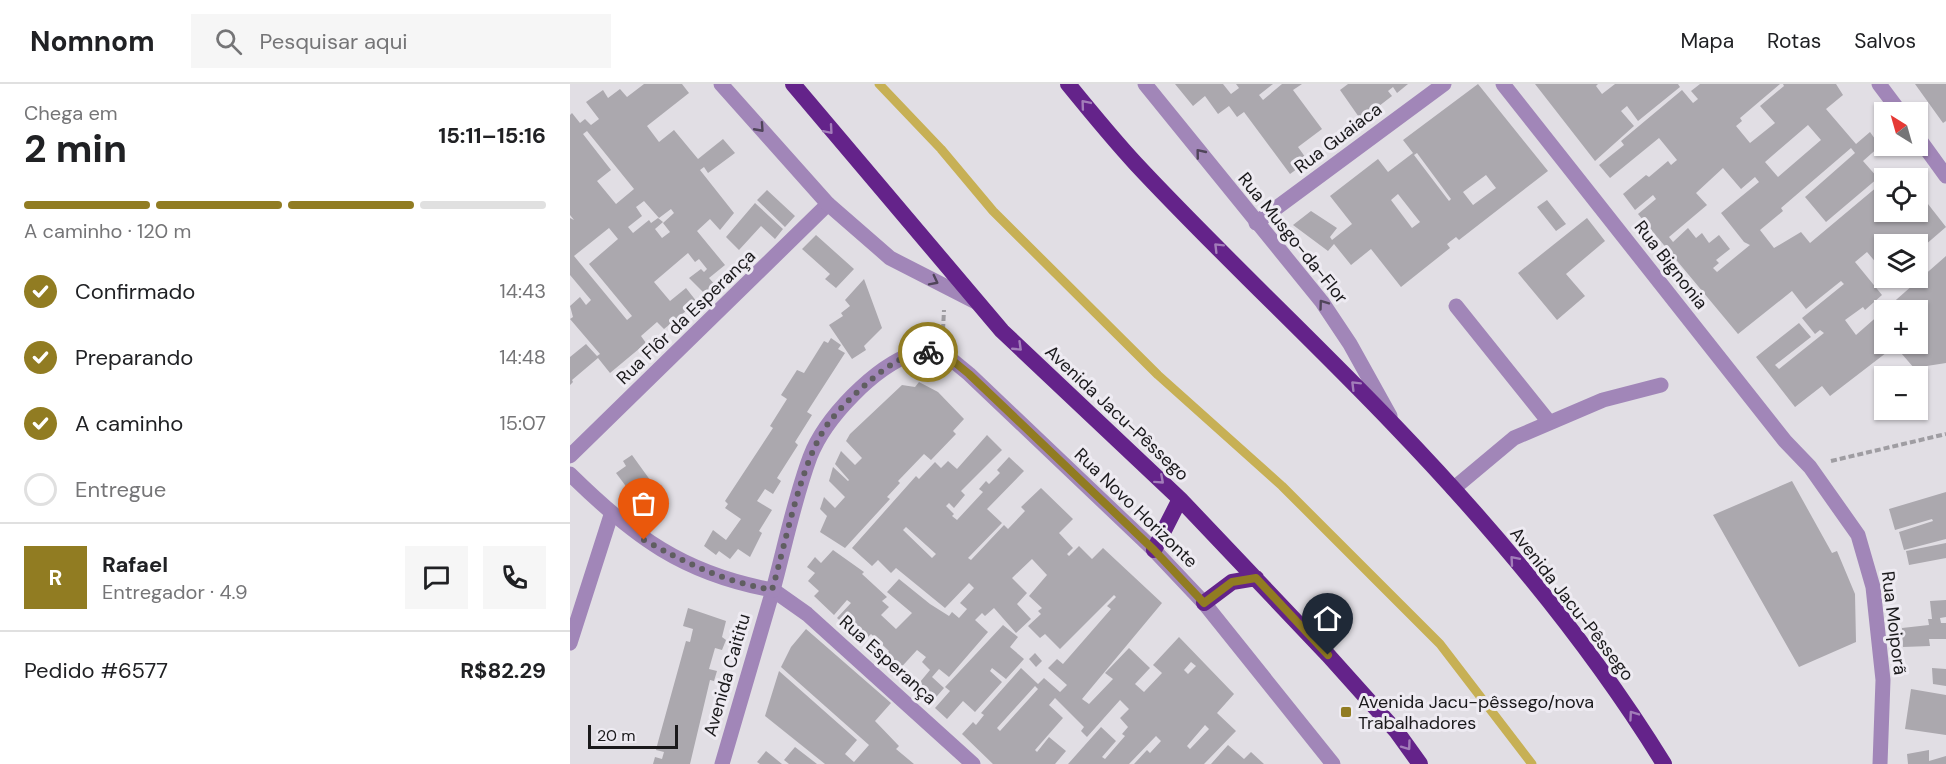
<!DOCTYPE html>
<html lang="pt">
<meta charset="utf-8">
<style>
:root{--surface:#fff;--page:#f6f6f6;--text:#202124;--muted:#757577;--line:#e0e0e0;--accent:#917c22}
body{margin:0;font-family:"DM Sans",sans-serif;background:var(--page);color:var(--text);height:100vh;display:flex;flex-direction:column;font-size:22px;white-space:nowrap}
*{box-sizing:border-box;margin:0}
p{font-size:20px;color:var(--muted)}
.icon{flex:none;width:33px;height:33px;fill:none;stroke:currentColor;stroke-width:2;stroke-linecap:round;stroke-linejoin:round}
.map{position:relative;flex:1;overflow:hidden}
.details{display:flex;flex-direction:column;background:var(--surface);width:570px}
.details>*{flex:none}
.needle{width:39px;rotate:323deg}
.controls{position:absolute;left:1304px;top:18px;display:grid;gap:12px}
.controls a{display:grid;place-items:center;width:54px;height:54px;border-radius:0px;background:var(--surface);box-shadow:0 2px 4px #0004;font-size:30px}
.scale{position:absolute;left:18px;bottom:15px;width:90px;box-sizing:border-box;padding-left:6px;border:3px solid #1a191b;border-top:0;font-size:16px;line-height:21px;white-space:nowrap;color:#1a191b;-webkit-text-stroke:4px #eeebf2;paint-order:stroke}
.pin{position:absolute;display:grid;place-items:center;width:51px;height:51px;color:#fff;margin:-62px -26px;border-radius:50% 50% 50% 0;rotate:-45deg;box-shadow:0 0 6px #0007}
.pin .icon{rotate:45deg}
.courier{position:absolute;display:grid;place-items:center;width:60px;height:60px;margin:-30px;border:4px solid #917c22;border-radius:50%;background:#fff;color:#222;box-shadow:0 2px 8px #0007}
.summary em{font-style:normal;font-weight:700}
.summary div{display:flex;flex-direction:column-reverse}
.summary{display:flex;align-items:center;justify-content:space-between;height:102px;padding:0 24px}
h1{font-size:39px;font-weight:700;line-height:45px}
.bar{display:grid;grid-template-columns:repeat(4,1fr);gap:9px 6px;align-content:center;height:72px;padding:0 24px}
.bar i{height:8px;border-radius:4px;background:var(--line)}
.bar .selected{background:var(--accent)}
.bar p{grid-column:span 4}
.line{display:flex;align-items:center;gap:15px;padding:0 24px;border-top:2px solid var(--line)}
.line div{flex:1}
.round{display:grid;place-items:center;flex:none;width:63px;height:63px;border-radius:0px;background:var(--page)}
ol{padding:0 24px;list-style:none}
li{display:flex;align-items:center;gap:18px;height:66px}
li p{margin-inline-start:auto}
li .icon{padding:6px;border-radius:50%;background:var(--accent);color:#fff;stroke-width:4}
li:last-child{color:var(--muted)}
li i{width:33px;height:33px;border:3px solid var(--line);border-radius:50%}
header{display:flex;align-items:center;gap:36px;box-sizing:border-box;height:84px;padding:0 30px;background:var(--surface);border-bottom:2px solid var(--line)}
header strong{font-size:28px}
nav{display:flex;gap:33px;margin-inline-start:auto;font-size:21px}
.search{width:420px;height:54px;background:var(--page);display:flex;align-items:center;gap:15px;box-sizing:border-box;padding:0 21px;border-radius:0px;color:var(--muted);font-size:22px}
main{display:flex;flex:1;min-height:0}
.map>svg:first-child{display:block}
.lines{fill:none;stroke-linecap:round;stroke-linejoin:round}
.stream{stroke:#c7b055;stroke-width:9}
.building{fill:#aba8ae;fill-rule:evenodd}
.path{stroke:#9f9da2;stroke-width:4;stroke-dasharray:6 3;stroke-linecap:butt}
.service{stroke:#a186b8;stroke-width:15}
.minor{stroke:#a186b8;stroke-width:15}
.tertiary{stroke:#a186b8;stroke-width:15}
.trunk{stroke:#64238a;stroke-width:16}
.oneway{stroke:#a27db9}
.oneway2{stroke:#50455a}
.done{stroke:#605e61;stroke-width:6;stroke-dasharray:0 10.8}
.route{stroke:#917c22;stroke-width:8}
.poi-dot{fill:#917c22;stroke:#eeebf2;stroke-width:2}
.labels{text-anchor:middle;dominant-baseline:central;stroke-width:6;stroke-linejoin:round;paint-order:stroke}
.street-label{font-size:18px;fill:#1a191b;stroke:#eeebf2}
.poi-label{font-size:18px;fill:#1a191b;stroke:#eeebf2;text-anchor:start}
</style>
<header>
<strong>Nomnom</strong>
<div class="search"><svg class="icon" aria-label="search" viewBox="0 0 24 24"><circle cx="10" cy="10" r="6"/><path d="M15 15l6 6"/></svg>Pesquisar aqui</div>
<nav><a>Mapa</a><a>Rotas</a><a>Salvos</a></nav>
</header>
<main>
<section class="details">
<div class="summary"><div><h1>2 min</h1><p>Chega em</p></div><em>15:11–15:16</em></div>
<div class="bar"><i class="selected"></i><i class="selected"></i><i class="selected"></i><i></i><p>A caminho · 120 m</p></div>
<ol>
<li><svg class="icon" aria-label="check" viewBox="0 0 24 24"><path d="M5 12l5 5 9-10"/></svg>Confirmado<p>14:43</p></li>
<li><svg class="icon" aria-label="check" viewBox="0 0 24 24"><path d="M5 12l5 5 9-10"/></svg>Preparando<p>14:48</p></li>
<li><svg class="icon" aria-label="check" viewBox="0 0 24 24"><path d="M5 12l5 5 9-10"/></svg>A caminho<p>15:07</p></li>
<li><i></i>Entregue</li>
</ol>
<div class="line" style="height:108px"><b class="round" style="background:var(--accent);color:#fff">R</b><div><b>Rafael</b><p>Entregador · 4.9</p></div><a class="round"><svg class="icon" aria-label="chat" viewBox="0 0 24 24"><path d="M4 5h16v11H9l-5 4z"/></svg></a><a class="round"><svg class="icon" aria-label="phone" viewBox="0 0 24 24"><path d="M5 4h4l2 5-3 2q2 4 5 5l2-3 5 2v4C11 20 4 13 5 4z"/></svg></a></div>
<div class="line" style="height:78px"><div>Pedido #6577</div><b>R$82.29</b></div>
</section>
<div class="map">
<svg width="1376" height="680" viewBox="0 0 1376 680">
<rect width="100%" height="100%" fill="#e1dee4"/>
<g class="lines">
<path class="stream" d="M309,0l62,65 52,62 165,164 124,111 158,158 92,120"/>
</g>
<path class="building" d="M74,0h38l7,9 -42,33 12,16 15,-12 24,29 25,-20 12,14 -27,20 -4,-6 -4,3 34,43 -14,17 -10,-11 -13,12 28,34 -16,13 7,8 -10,9 -17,-17 12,-9 3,3 3,-3 -8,-10 -4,3 -7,-9 -34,29 16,19 16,-13 11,14 -33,27 -7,-7 -16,14 5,7 -36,30 -12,-15 -26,22 1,2 -3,3v-28l16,-13 11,12 3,-2 -30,-35 3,-2 -3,-11 10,-9 6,8 5,-5 -21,-25v-57l4,2 -4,-5v-100l2,-2 8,10 5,-4 6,6 8,-6 -13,-17 17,-12 5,8 12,-9 7,8zM17,47l47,58 -18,15 -19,-23 14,-11 -28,-36zM74,117l15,17 12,-9 3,4 -11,10 7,9 -8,6 -7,-9 8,-7 -5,-4 -7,5 -2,-3 -16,13 -5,-6 14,-11 -6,-9zM39,144l9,11 -29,25 43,52 -5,4 -53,-64z
M605,0h48l8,10 8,-6 -3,-4h37l-14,11 4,5 19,-16h20l-9,6 29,39 -24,18 10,14 -18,13 -46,-62 -7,5 -8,-11 -11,8 -13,-18 -12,10z
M778,0h60l-11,9 -4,-6 -5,4 4,5 -31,24 -21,-30z
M908,0l70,87 -89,69 -3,-3 -9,7 3,4 -49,39 -30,-38 -20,16 -17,-21 -6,7 -35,-26 18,-14 26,17 -7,9 2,3 20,-16 -22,-28 48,-37 10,13 25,-19 -10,-13zM847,69l34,46 -2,2 -35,-46zM916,91l10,13 -23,17 -10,-13zM828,110l22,28 -8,6 -21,-28z
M965,0h63l-2,2 6,8 13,-10h63l2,3 -42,34 -11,-15 -6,5 13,15 -39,35z
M1130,0h80l-40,34 2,3 -6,5 14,17 25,-20 -15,-17 24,-20 -1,-2h53l7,11 -17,14 30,35 14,-12 10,14 -17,15 15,17 -52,44 -21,-25 50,-44 -4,-5 -70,60 2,3 -23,19 14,18 27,-16 9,11 74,-62v31h33v-22l29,37 -29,25v-8h-33v28l-17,-20 -12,10 27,33 -17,15 -2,-3 -18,13 11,15 90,-79v107l-32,5 -19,-22 -65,50 -8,-10 -27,21 -39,-50 43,-34 12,14 -36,28 4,4 45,-36 -4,-3 -5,4 -13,-16 42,-34 -3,-3 -35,28 -14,-18 -54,43 -100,-120 18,-15 -3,-4 -18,15 -12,-16 23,-19 3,2 19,-16 3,4 6,-5 -18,-22 -49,40 -11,-13 25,-20 -3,-4 61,-51 11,13 5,-4 -7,-8zM1238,41l13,15 -43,37 -13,-15zM1153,84l18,21 14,-12 4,5 -38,31 23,29 6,3 -33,27 -4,-4 6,-5 -3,-3 14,-11 -11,-14 -10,8 -7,-10 -6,5 -8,-10 -15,14 -4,-5 38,-32 -11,-12zM1314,226h33v34h-33z
M1345,0h31v37l-3,2z
M1329,84l8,10h-20z
M197,106l28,26 -10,11 -28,-27z
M977,116l19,24 -10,7 -19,-24z
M185,119l28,26 -8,10 -14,-13 -22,24 -13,-13z
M1017,134l18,23 -39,33 19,22 -28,24 -39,-47z
M246,151l38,34 -18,19 -11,-9 5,-5 -28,-25z
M294,195l18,49 -18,18 2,4 -14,9 -23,-34 14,-9 -2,-3 9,-7 -5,-6z
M261,254l10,7 -3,4 7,4 -38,59 5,3 -17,27 3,3 -21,33 4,3 -8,13 -8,-5 -8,12 15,9 -13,21 3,2 -12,24 -12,-8 -8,10 -11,-8 -3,4 -12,-9 9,-16 13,10 15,-21 -16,-11 3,-4 -3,-3 48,-73 -3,-2 17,-27 -6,-4 16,-25 7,3 20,-32 4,2z
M349,298l19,10 26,27 -11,12 3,3 -25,26 -7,-6 -26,27 2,2 -13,14 3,2 -45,49 -25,-16 7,-16 -7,-7 4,-12 11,11 10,-11 -16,-16 4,-14 15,14 1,-1 -14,-16 6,-13 14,14 7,-7 -16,-17 4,-7 52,-49 13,2z
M417,351l15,15 -41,41 4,4 -11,13 -5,-5 -3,3 8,8 -2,2 5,4 26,-28 -4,-3 7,-8 3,3 11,-11 -3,-3 12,-13 15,14 -37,38 15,14 -34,35 3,2 33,-35 4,4 17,-18 -4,-4 20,-19 32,31 -14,14 14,15 -6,6 2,2 10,-10 13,13 11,-11 59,55 -80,96 7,5 24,-25 -8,-6 24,-25 21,20 -15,16 9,8 18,-19 -9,-8 26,-28 55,57 -17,19 19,18 -32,33h-70l13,-14 3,3 11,-12 -5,-5 -27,28h-61l33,-37 15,14 -14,16 3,2 20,-23 -3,-2 6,-7 -8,-9 9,-9 -9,-9 -33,37 -6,-6 3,-4 -29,-29 -6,7 14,13 -28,32 2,2 12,-15 17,14 -11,13h-62l-31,-30 11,-12 3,3 8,-10 -3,-2 40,-45 17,16 6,-6 16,14 7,-7 -19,-17 9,-9 6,5 48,-55 -4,-3 9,-9 -2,-2 -54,54 -15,-15 -5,4 -12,-12 13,-12 -3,-3 4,-3 -13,-12 18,-21 -15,-16 -20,19 15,15 -10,11 14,15 -15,14 -22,-25 -9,8 -3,-3 -7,7 13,12 -39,45 -10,-8 -7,8 12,11 -13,15 -16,-15 15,-18 -8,-8 4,-5 -9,-7 -21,23 -15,-14 8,-8 -18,-17 -8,8 -26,-24 14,-15 -4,-3 -13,15 -20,-19 5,-5 -11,-10 7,-8 -8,-6 8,-10 6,6 12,-13 31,22 -2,2 25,23 -5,4 7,6 -8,8 15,14 16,-16 -25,-21 12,-13 31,25 19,12 3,-4 7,6 8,-9 -7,-6 14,-15 -5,-5 -24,25 -49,-40 -5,5 -13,-13 -6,6 -20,-18 64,-72 3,3 16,-17 6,6 7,-7 9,8zM336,443l30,27 -4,4 -29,-28zM621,578l5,4 -8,8 -4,-4zM465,602l3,3 -38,42 -3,-3zM635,641l4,4 -19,20 -3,-3z
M62,371l26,36 -18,14 -24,-32 10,-7 -3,-5z
M1222,397l40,72 5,-2 18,43 1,48 -57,25 -86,-152z
M1376,408v47l-42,11 -5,-18 34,-11 -1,-2 -37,11 -6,-21z
M1376,459v15l-37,7 -3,-14z
M1376,516v17l-6,1 1,5h5v16h-17l1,7 -27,1 -1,-19 27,-3 -1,-6h4l-2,-18z
M118,524l38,13 -4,16 4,3 -4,10 -7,-2 -6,21 8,2 -3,10 -4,-1 -20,84h-37l2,-7 7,2 2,-7 -8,-2 2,-8 28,-101 4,1 3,-13 -10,-3z
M433,541l15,12 -8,10 14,12 -18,20 -14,-11 -2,3 12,11 -27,30 -12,-11 -16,18 -12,-11 15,-17 -5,-4z
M236,545l85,74 -16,18 24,25 -3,3 18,15h-89l-60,-48 14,-45 78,69 -12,14 9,8 15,-17 -88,-78 10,-20z
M465,569l7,8 -6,6 -7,-8z
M1362,584l14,1v17l-13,-2z
M1341,605l35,6v40l-41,-6z
M658,661l16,14 7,-7 13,12h-53z
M225,663l22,17h-28l-5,-4z
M1359,666v11l17,-5v8h-38l-1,-10z
M196,667l16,13h-22l-3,-2z"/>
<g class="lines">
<path class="path" d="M373,246l1,-20
M1261,377l115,-27"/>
<path class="service" d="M886,222l93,116
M883,405l61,-51 89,-38 58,-15"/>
<path class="minor" d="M933,0l282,357 25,26 48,68 15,52 10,93 -3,84
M1309,0l21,28
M1347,52l29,40
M686,139l188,-139
M0,372l258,-252
M0,559l41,-128
M152,680l51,-174 34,24 166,150"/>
<path class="tertiary" d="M151,0l107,120 62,54 88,45
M575,0l177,218 28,42 40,72
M0,390c63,62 113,100 203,116 12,-44 21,-90 37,-133 15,-39 64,-90 104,-104 8,-3 19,-1 27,-2l28,23 185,176 50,53 129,161"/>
<path class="trunk" d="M223,0l209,247 178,168 148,156 69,77 23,32
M498,0c22,27 44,54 68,80 84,90 174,173 259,262 99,103 194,216 269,338
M584,466l26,-51
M634,519l28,-21 24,-4"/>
</g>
<defs><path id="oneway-chevron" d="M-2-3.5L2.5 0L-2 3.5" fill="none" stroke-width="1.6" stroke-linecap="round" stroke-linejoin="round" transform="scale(1.5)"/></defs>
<g class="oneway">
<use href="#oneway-chevron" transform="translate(515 20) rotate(-130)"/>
<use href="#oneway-chevron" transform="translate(259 46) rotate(49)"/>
<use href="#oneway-chevron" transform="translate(648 163) rotate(-135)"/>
<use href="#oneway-chevron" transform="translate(448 263) rotate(44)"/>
<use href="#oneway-chevron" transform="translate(785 301) rotate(-135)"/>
<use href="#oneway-chevron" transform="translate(590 396) rotate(42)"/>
<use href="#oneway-chevron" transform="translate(944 476) rotate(-131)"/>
<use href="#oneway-chevron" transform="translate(1063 631) rotate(-125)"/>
<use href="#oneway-chevron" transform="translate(837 662) rotate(54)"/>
</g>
<g class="oneway2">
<use href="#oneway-chevron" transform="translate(190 44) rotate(48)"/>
<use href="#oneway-chevron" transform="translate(630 69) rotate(-129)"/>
<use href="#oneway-chevron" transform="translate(364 197) rotate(27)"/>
<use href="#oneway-chevron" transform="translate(753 220) rotate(-126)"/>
</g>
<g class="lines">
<path class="done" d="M74,456c44,24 79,41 128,50 14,-47 29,-132 58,-169 12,-15 27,-29 42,-42 17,-14 34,-26 56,-27"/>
<path class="route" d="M358,268l13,-1 28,23 185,176 50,53 28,-21 24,-4 72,77"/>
</g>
<rect class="poi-dot" x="770" y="622" width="12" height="12" rx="3"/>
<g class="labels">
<g class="street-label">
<text transform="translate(768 54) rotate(-37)">Rua Guaiaca</text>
<text transform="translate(723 154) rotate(51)">Rua Musgo-da-Flor</text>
<text transform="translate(1101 181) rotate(52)">Rua Bignonia</text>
<text transform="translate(116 233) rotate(-44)">Rua Flôr da Esperança</text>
<text transform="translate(547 329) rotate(43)">Avenida Jacu-Pêssego</text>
<text transform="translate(566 424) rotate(44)">Rua Novo Horizonte</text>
<text transform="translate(1002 520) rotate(52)">Avenida Jacu-Pêssego</text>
<text transform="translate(1324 539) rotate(83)">Rua Moiporã</text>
<text transform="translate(318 576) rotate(42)">Rua Esperança</text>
<text transform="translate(157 591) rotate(-74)">Avenida Caititu</text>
</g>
<g class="poi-label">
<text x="788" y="618">Avenida Jacu-pêssego/nova<tspan x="788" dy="21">Trabalhadores</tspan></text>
</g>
</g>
</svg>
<div class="controls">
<a><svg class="needle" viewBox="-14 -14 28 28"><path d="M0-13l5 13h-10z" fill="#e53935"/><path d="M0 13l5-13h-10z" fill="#757577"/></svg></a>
<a><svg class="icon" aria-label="locate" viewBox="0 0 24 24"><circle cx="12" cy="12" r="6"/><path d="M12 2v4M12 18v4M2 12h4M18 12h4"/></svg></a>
<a><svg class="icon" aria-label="layers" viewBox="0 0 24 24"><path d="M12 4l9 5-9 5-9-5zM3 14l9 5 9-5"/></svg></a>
<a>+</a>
<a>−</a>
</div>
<div class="scale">20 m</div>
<div class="pin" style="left:74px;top:456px;background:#ea580c"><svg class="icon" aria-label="bag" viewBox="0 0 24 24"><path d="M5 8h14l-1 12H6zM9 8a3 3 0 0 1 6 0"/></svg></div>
<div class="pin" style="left:758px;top:571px;background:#1f2937"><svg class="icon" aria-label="home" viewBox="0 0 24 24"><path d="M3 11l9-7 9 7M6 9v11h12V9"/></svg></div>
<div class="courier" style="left:358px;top:268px"><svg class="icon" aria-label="bike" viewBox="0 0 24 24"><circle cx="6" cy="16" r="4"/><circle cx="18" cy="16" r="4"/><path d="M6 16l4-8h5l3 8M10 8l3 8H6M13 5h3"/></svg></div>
</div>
</main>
